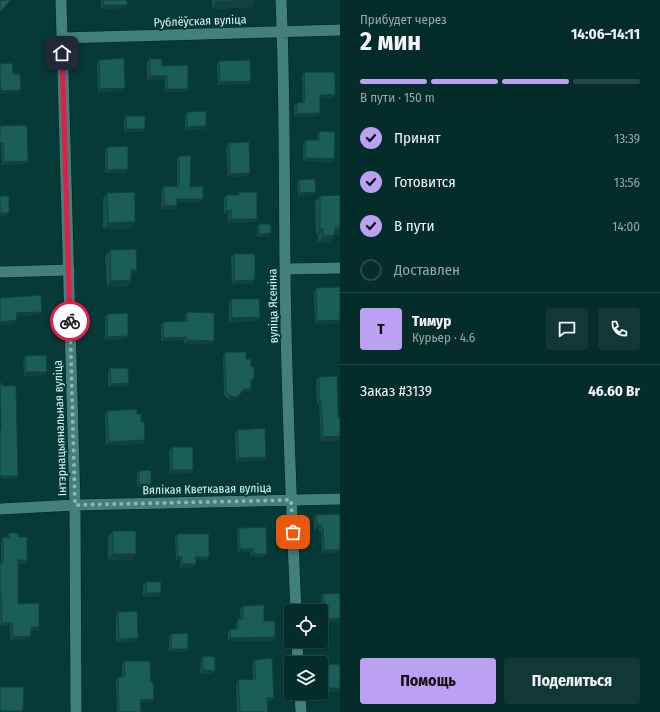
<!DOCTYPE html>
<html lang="ru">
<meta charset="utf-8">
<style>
:root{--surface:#042c29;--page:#123835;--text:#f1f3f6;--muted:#97a7a8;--line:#254846;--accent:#bca0f2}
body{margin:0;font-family:"Fira Sans Condensed",sans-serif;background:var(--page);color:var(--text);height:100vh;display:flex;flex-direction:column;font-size:15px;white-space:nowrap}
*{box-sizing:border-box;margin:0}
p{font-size:13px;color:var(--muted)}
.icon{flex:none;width:22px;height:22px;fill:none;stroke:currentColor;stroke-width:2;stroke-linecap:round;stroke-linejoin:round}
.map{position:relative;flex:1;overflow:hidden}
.sheet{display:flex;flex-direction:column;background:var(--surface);width:320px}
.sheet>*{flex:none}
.tools{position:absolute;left:284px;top:604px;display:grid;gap:8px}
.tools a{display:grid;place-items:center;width:44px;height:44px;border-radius:4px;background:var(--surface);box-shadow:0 1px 3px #0004,0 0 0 1px var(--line);font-size:20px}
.pin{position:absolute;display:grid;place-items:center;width:34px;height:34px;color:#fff;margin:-17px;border-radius:8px;box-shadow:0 2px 6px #0006}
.courier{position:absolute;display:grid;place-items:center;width:40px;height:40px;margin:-20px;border:3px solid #e11d48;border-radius:50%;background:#fff;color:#222;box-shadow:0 1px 5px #0007}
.overview em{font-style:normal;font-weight:700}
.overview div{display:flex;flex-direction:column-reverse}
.overview{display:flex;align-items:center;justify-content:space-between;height:68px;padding:0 20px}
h1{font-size:26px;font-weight:700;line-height:30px}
.bar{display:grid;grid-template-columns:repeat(4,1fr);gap:6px 4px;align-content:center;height:48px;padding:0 20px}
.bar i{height:5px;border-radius:3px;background:var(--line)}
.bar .current{background:var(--accent)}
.bar p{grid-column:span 4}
.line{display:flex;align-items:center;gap:10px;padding:0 20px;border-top:1px solid var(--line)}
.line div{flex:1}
.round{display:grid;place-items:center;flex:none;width:42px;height:42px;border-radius:4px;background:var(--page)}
ol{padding:0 20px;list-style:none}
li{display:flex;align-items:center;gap:12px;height:44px}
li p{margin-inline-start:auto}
li .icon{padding:4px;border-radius:50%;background:var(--accent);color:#111;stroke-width:4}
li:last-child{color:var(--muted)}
li i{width:22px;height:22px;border:2px solid var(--line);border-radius:50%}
.primary-button{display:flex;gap:8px;margin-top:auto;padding:8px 20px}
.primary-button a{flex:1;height:46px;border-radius:4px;background:var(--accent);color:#111;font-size:16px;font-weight:700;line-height:46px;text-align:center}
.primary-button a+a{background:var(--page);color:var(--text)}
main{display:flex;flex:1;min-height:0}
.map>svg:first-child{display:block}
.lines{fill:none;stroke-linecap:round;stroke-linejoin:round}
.minor-casing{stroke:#001f1d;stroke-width:12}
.minor{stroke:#43807b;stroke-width:11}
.wall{fill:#17504c}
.shaded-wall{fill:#13413e}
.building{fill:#1b5d58;stroke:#13413e}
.done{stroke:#90b6b2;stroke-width:4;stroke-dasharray:0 7.2}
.route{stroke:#e11d48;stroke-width:5}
.labels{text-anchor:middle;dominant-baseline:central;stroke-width:4;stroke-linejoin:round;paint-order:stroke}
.street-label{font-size:12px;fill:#daf8f5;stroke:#063a37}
</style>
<main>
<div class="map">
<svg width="340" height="712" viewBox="0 0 340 712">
<rect width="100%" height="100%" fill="#063a37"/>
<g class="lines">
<g class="minor-casing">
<path id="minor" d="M61,0l14,505 1,207
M281,0c4,89 3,178 4,267 1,115 6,230 11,344
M62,38l278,-8
M285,269l55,-1
M0,272l69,-2
M0,509l75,-4 265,-6
M297,641l1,22
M300,693l1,19"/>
</g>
<use href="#minor" class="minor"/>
</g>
<path class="wall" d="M101,0h26l-2,8 -24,1z
M212,0h43l-4,7 -39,2z
M150,59l12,7 26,23 -2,3h-21v-12h-18v-18z
M99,60l24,31 -25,1 -1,-29z
M219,61l32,20 -2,3 -31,1 -1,-21z
M304,72l29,26h-13v15l-2,3 -23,1 -1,-11 3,-3h6l-1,-27z
M187,112l19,14 -2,3 -19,1v-15z
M126,116l19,13 -3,3h-18v-13z
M0,126l28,35 -3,3 -23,1z
M319,131l13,31 -29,-1v-18l3,-3h11v-6z
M229,143l19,33 -20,1 -2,-30z
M107,147l19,26h-21v-23z
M179,156l11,31 11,15h-24l-2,7h-14l1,-19 2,-4 13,1v-28z
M299,180l14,15 -15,1 -1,-13z
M239,192l18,27 -2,3 -27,1v-9h-4v-16l2,-3h11z
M107,193l24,36h-28v-30z
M320,196l18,38h-3l-4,8h-13v-7h-2l-1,-33z
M259,224l10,13h-12v-10z
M110,250l22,26h-1v4l-4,6 -20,1 -2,-31z
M234,254l21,26 -2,4h-21l-1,-27z
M340,287v36l-25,1 -1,-32 2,-4z
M231,299l26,22 -28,1v-19z
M187,312l27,29 -2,3h-28v-4l-23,1v-16l2,-3 22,-1v-5z
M107,314l19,25 -21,1v-23z
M225,352l21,7 6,24h-1v6l-2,3h-7l-5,6 -4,3 -5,-2 -4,-4 -1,-40z
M25,356l22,16 -2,3 -21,1 -1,-17z
M110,368l19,15 -2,3 -19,1v-15z
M319,377l19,40h2v23l-19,1 -2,-37h-2l-1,-24z
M107,411l30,3 4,8 4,18 -2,4 -37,1 -1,-31z
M237,430l29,27 -2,3 -28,2 -1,-29z
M172,447l19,26 -21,1 -1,-23z
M139,471l10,16h-12v-13z
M340,514v39h-18l-1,-22h-2v-3l-5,1v-11l2,-3z
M239,528l26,29h-14l-1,-5h-12l-1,-21z
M113,531l23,23 -4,6h-24v-23z
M9,533l10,4 8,23 -2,4h-7v40l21,23 -2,3 -6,1v5l-2,3 -19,1v-14h-10v-63h1v-22l2,-4h4v-1z
M177,534l30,26h-11l-2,7 -14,1v-8h-4l-1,-23z
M146,582l13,15h-16v-12z
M323,594l17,27 -18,1 -1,-24z
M243,606l21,15 9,20h-45v-9l2,-3h6v-6l2,-4h3l-1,-10z
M118,612l17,30h-19v-27z
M171,634l15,18h-17v-15z
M203,656l12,15 -2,3h-13l1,-14z
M254,660l18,41h-4v11h-31l-1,-28 2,-4 15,-1 -1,-16z
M124,661l27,42h-10v9h-24l-1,-32 2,-3h4v-12z
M323,665l17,26 -19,1v-25z"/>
<path class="shaded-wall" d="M255,0l-4,7 -39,2 4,-7z
M104,5h23l-2,3 -24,1z
M150,76h17l-2,4h-18z
M251,81l-2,3 -31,1 2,-3z
M125,88l-2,3 -25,1 2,-3z
M167,89h21l-2,3h-21z
M21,90l-2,3 -19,1v-2l1,-1z
M320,95h15l-2,3h-15z
M320,113l-2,3 -23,1 2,-3z
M206,126l-2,3 -19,1 2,-3z
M126,129h19l-3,3h-18z
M0,143h3l-2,4h-1z
M305,158l29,1 -2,3 -29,-1z
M28,161l-3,3 -23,1 2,-3z
M128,169l-2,4h-21l2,-3z
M250,173l-2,3 -20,1 2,-3z
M316,192l-3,3 -15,1 2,-3z
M177,199h26l-2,3h-26z
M164,205l13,1 -2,3h-14z
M231,210l-3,4h-4l2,-3z
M0,213h9l-2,3 -7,1z
M231,219h26l-2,3 -27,1z
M135,222l-4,7h-28l5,-6z
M335,228h5v3l-2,3h-7z
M320,229h3l-5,6h-2z
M271,233l-2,4h-12l2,-3z
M335,235l-4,7h-13l5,-6z
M131,270h6l-5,6 -6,1z
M131,280l-4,6 -20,1 4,-6z
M255,280l-2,4h-21l2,-3z
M42,312l-2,3 -26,2 2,-4z
M260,317l-3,4 -28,1 3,-4z
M17,320l-3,4 -14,1v-3z
M340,320v3l-25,1 2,-3z
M128,336l-2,3 -21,1 2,-3z
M187,337l-3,3 -23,1 3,-3z
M187,340l27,1 -2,3h-28z
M26,372h21l-2,3 -21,1z
M129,383l-2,3 -19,1 3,-3z
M244,389h7l-2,3h-7l-5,6 -4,3 -5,-2 2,-3z
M319,400h2l-2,4h-2z
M340,436v4l-19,1 2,-4z
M145,440l-2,4 -37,1 3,-3z
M266,457l-2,3 -28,2 3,-4z
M172,470h21l-2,3 -21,1z
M0,476h18l-2,3h-16z
M139,484h12l-2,3h-12z
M317,525h4l-2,3 -5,1z
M240,549h13l-3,3h-12z
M324,550h16v3h-18z
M113,554h23l-4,6h-24z
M253,554h14l-2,3h-14z
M178,557h4l-2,3h-4z
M196,557h13l-2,3h-13z
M18,560h9l-2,4h-9z
M182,564h14l-2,3 -14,1z
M146,593h15l-2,4h-16z
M340,618v3l-18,1 3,-3z
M2,623h10l-2,3h-10z
M31,627h8l-2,3 -8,1z
M31,636l-2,3 -19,1 3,-3z
M275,637l-2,4h-45l2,-3z
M138,638l-3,4h-19l3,-3z
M171,649h17l-2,3h-17z
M203,670l12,1 -2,3h-13z
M323,688h17v3l-19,1z
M267,698h7l-2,3h-7z
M154,699l-3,4h-13l2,-3z
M0,711h23v1h-23z"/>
<path class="building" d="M0,0h11l-10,11h-1z
M103,0h24v5h-23z
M216,0h39l-39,2z
M124,58l1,30 -25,1 -1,-29z
M150,59h12v7l26,-1v24h-21v-13h-17z
M250,60l1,21 -31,1 -1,-21z
M12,63l1,11h7l1,16 -20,1 -1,-11v-16z
M304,72h31v23h-15v18l-23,1v-11l8,-1z
M206,111v15l-19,1v-15z
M126,116h19v13h-19z
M27,125l1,36 -24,1 -1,-19h-3v-17z
M319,131l16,1 -1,27 -29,-1 1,-18h13z
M249,142l1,31 -20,1 -1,-31z
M128,146v23l-21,1v-23z
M179,156h12l-1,31 13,-1v13h-26v7l-13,-1v-19l15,1z
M315,179l1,13 -16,1 -1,-13z
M135,192v30l-27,1 -1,-30z
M239,192h18v27h-26v-9l-5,1v-16h13z
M340,195v33h-5v7l-12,1v-7h-3v-33z
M0,196h9v17h-9z
M259,224h12v9l-12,1z
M136,249l1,21h-6v10l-20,1 -1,-31z
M234,254h21v26l-21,1z
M340,287v33l-23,1 -1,-33z
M41,295l1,17 -26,1 1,7 -17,2v-24z
M231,299h28l1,18 -28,1z
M187,312l27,1v28l-27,-1v-3l-23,1 -1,-16 24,-1z
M128,313v23l-21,1v-23z
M225,352h21v7h5v8h3v12l-3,1v9h-7l-5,6 -4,2 -5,-1 -4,-4z
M46,355l1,17h-21l-1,-16z
M110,368h18l1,15 -18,1z
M337,376l1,41h2v19l-17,1 -2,-37h-2v-23z
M0,383h2v3h14l2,90h-18v-46h1z
M137,409v5h4v8h3l1,18 -36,2 -2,-31z
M265,428l1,29 -27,1 -2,-28z
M172,447h21v23h-21z
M151,470v14h-12v-13z
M340,514v36h-16l-1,-22h-1l-1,-3h-4l-1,-10z
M266,527l1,27h-14v-5h-13l-1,-21z
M113,531h23v23h-23z
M9,533h9l1,4h8v23h-9v44l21,-1v24h-8v9l-18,1 -1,-14h-10l-1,-29 -1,2v-33h3v-26l6,1z
M177,534h32v23h-13v7h-14v-7h-4z
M146,582h15v11h-15z
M340,593v25l-15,1 -2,-25z
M264,605v16h11v16l-45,1v-9h8v-10h5v-13z
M137,611l1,27 -19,1 -1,-27z
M188,633v16h-17v-15z
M203,656l12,1v14l-12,-1z
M272,658l2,40h-7l1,14h-28l-2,-32 18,-1 -2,-19z
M124,661h26l1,21 2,-1 1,18 -14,1 1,12h-22l-1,-35h7z
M340,664v24h-17v-23z
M0,687h24l-1,24h-23z"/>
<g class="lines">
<path class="done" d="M70,321l5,184 216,-5 2,32"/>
<path class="route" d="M62,53l8,268"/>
</g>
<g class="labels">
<g class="street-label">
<text transform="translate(200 21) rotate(-2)">Рублёўская вуліца</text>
<text transform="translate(273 306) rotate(-91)">вуліца Ясеніна</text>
<text transform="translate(60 428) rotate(-92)">Інтэрнацыянальная вуліца</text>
<text transform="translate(207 489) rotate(-1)">Вялікая Кветкавая вуліца</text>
</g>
</g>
</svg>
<div class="tools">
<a><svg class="icon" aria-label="locate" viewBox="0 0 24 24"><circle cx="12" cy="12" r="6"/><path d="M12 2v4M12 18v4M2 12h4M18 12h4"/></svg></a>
<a><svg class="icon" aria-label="layers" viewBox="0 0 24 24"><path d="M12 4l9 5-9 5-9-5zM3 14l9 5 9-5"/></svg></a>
</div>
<div class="pin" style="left:293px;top:532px;background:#ea580c"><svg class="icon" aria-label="bag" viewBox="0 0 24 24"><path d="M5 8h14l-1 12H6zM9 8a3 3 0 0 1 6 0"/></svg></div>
<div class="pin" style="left:62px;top:53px;background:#1f2937"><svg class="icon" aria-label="home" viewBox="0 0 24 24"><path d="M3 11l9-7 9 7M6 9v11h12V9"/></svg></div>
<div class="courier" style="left:70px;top:321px"><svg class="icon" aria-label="bike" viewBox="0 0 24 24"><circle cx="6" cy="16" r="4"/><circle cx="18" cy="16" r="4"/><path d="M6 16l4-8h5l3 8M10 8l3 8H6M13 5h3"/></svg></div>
</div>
<section class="sheet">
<div class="overview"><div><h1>2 мин</h1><p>Прибудет через</p></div><em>14:06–14:11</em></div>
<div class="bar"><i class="current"></i><i class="current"></i><i class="current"></i><i></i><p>В пути · 150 m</p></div>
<ol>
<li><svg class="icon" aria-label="check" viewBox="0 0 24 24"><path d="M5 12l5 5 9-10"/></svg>Принят<p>13:39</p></li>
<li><svg class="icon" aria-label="check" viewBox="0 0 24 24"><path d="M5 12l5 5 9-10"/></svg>Готовится<p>13:56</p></li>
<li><svg class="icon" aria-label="check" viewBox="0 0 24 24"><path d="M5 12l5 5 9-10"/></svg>В пути<p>14:00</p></li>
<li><i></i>Доставлен</li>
</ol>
<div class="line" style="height:72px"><b class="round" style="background:var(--accent);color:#111">Т</b><div><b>Тимур</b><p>Курьер · 4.6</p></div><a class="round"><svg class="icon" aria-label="chat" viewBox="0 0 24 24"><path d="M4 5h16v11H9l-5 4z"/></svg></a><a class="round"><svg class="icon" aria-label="phone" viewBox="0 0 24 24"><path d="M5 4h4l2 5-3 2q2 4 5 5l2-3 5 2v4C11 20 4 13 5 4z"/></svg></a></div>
<div class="line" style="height:52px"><div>Заказ #3139</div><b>46.60 Br</b></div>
<div class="primary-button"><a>Помощь</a><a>Поделиться</a></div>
</section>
</main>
